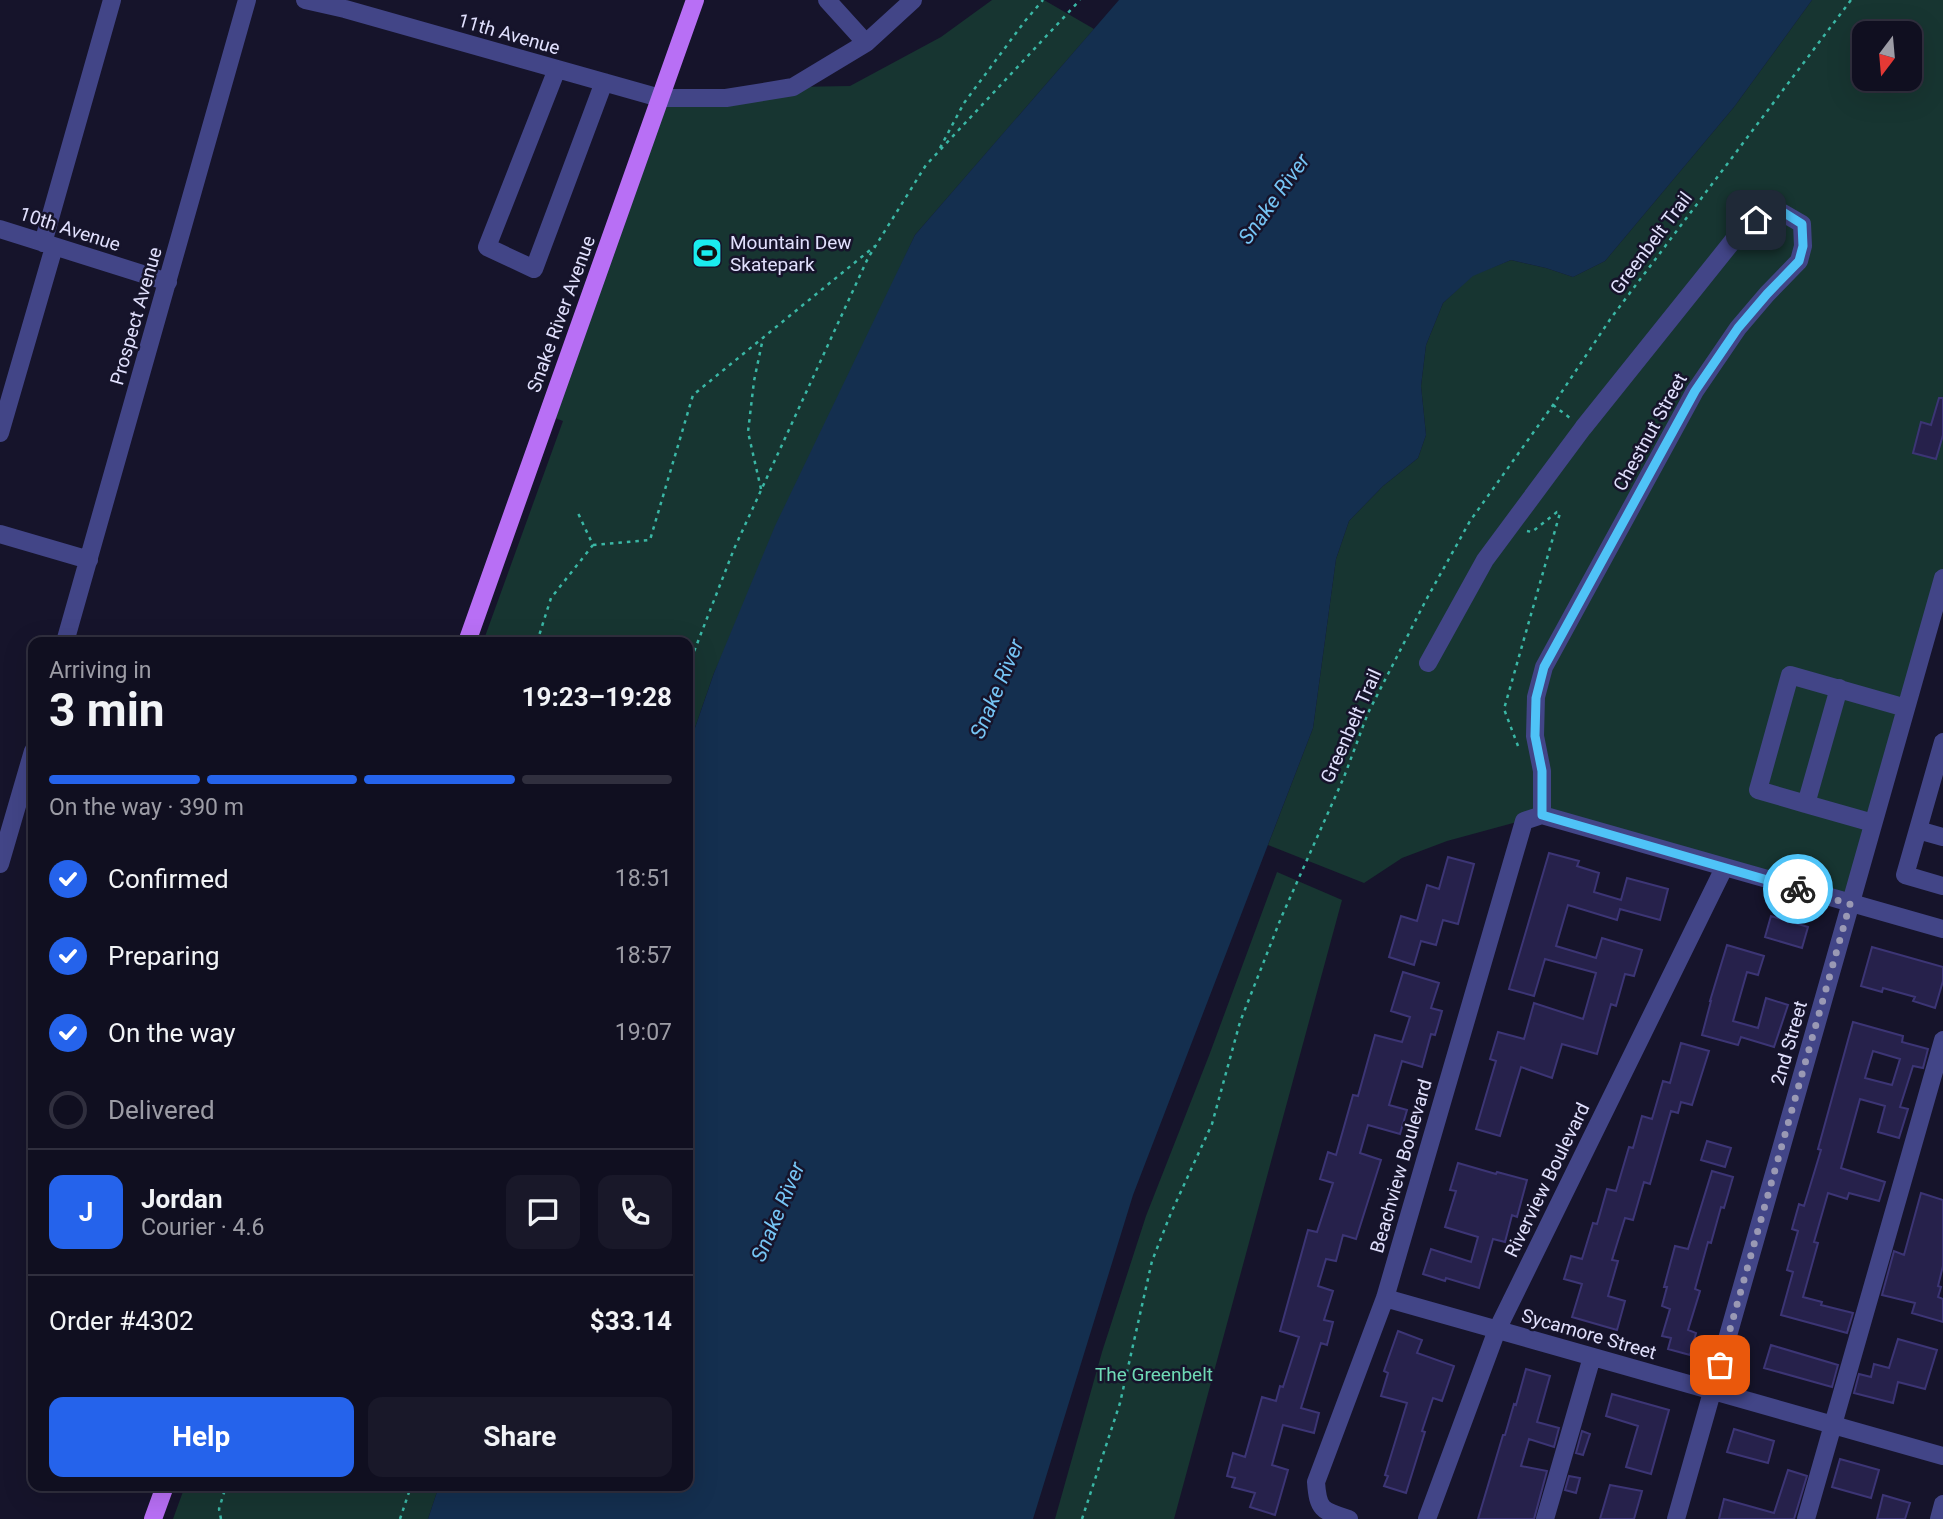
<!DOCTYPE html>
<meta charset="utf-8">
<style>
:root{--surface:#100f20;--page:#191829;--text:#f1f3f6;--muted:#9c9ca5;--line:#302f3e;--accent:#2563eb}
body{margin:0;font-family:Roboto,sans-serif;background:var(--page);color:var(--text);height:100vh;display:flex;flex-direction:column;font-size:26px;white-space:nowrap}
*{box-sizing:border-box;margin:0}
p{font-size:23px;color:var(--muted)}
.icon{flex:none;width:38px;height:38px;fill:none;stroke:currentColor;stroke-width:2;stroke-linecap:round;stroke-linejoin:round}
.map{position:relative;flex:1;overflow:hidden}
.sheet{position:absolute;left:28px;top:637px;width:665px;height:854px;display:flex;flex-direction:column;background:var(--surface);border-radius:14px;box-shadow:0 7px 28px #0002,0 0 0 2px var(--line)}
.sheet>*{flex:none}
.needle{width:46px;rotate:196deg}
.buttons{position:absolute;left:1852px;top:21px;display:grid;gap:14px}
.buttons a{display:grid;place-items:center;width:70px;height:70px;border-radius:14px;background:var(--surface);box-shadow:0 7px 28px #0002,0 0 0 2px var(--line);font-size:35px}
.pin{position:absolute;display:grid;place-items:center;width:60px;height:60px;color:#fff;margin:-30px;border-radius:14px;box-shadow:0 4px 10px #0006}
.courier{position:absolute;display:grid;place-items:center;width:70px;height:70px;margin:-35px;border:5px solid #4fc3f7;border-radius:50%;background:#fff;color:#222;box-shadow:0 2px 9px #0007}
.summary em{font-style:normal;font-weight:700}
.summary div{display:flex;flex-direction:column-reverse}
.summary{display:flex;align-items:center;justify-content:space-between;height:119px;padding:0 21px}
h1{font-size:46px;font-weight:700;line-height:52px}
.bar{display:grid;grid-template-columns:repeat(4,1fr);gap:10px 7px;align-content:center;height:84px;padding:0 21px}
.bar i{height:9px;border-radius:5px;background:var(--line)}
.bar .current{background:var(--accent)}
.bar p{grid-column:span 4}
.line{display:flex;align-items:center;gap:18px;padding:0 21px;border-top:2px solid var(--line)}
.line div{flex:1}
.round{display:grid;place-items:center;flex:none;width:74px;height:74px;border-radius:14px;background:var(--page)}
ol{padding:0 21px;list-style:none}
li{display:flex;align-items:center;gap:21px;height:77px}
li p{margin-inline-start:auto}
li .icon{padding:7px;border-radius:50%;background:var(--accent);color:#fff;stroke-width:4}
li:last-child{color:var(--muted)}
li i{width:38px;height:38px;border:4px solid var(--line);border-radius:50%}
.button{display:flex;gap:14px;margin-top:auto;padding:14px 21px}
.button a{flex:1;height:80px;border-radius:14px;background:var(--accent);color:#fff;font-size:28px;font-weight:700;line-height:80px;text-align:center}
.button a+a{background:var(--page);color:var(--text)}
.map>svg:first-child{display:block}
.green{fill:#173531;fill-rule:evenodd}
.water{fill:#142f4f}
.building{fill:#26214b;stroke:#3c3575;stroke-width:2;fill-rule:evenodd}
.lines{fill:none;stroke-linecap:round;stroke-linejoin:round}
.path{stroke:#3ab7a5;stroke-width:2.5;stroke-dasharray:3.5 5;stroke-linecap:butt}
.minor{stroke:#424587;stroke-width:18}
.major{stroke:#b86ff5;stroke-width:18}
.done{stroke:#9a99b4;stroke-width:7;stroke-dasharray:0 12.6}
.route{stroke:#4fc3f7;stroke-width:9}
.labels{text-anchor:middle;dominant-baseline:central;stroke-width:5;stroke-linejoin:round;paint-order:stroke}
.street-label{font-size:19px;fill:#e1e0fd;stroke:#16142b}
.poi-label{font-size:19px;fill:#e1e0fd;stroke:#16142b;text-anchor:start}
.park-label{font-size:19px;fill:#6fdab6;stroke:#16142b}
.water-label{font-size:21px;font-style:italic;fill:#76c5f5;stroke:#16142b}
</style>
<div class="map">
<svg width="1943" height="1519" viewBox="0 0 1943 1519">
<rect width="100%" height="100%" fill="#16142b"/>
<path class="green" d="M992,0h52l50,29 -179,206 -201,438 -26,75v-106h-205l80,-221 -16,-6 113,-317 133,-11 57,-1 91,-49z
M1812,0h131v578l-93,326 -308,-89 -95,26 -45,17 -38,25 -96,-38 45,-117 23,-169 13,-38 34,-35 35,-28 8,-23 -5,-49 5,-41 17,-42 30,-28 38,-15 35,8 27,9 32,-16 129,-154zM1864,33h45v46h-45z
M1277,872l65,28 -168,619h-119l47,-167 44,-136 64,-163z
M185,1486h254l-11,33h-255z"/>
<path class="water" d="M1119,0h693l-78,107 -129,154 -32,16 -27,-9 -35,-8 -38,16 -30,27 -17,42 -5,41 5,49 -8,23 -35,28 -34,35 -13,38 -23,169 -180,467 -100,324h-605l11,-33h249v-738l26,-75 61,-147 140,-291z"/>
<path class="building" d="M1939,398h4v37l-7,24 -23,-6 8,-31 10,3z
M1549,853l30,8 -2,5 22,7 -5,19 27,8 6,-22 41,11 -8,31 -40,-11 -3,11 -49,-15 -12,41 40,12 6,-20 40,12 -8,26 -9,-2 -9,32 -5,-2 -14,50 -35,-10 -10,34 -31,-11 -21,69 -24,-7 20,-68 -6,-2 8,-27 26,7 10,-36 49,16 13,-46 -51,-14 -11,37 -25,-7z
M1448,857l26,7 -16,60 -15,-4 -7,25 -15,-4 -7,24 -25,-8 12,-41 16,5 10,-36 12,4z
M1771,916l37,11 -6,21 -37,-11z
M1727,945l37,11 -6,19 -11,-3 -14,49 25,7 8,-30 22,7 -14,42 -33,-10 -3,8 -36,-10 9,-34h-1z
M1872,947l71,20v14l-8,27 -22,-7 2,-4 -32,-9 -1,4 -21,-6z
M1403,972l36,11 -8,25 11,3 -7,24 -4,-1 -9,33 -20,-6 -13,44 18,5 -7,24 -32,-9 -8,28 21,7 -25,79 -13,-4 -7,26 -10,-2 -8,27 15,5 -9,29 9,2 -6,23 -6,-2 -20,65 18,5 -5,20 -31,-8 -11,40 16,5 -13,45 -25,-8 5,-14 -23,-6 3,-9 -8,-2 6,-23 12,4 17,-60 14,4 4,-15 3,1 16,-50 -19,-6 28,-101 9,2 16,-49 -13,-4 8,-27 8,3 17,-60 5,1 17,-61 27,7 8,-25 -19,-6z
M1853,1022l50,14 -1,6 26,7 -5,19 -10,-2 -13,41 8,2 -9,29 -21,-6 7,-26 -25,-7 -19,69 44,14 -6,19 -30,-8 -2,6 -19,-6 -14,49 4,1 -15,54 19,5 -1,3 32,8 -6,20 -66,-18 12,-43 -6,-2 11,-39 -6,-2 7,-25 5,2 17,-56 -3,-1zM1873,1051l27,8 -8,26 -27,-7z
M1681,1043l28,8 -17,54 -11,-3 -3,11 -7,-2 -21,73 -6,-2 -11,38 -8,-2 -13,42 6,1 -10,35 17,5 -8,29 -45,-13 10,-33 -18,-5 7,-23 11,3 11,-36 4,1 10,-35 9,2 13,-44 4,1 9,-32 10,3 11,-38 7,2z
M1707,1141l24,7 -6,19 -24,-7z
M1458,1163l38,11 1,-2 30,8 -10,37 -5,-2 -7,27 -12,-3 -14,49 -33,-10 -1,3 -22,-7 8,-25 40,13 7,-25 -33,-10 11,-36 -6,-1z
M1712,1171l21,6 -9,31 -3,-1 -10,36 -3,-1 -13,47 5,2 -12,39 8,3 -6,22 -22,-6 3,-11 -9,-2 8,-27 -8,-3 5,-19h-3l11,-41 13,3z
M1921,1193l22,7v66l-5,20 3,1 -3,10 5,2v23l-31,-9 3,-10 -33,-8 12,-44 10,4z
M1398,1331l24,9 -5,13 37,13 -12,35 -9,-3 -11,33 3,1 -19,61 -22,-7 4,-10 -3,-1 22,-72 -26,-7 7,-23 -4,-2z
M1898,1339l39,11 -12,39 -27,-7 -5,21 -39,-10 5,-19 12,3 3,-13 15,4z
M1771,1345l67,20 -6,22 -68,-19z
M1526,1369l24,7 -13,46 22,6 -5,19 -25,-8 -8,27 26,5 -13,48h-56l25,-84h2l9,-31 2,1z
M1612,1394l57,16 -18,64 -25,-7 12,-41 -32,-10z
M1734,1429l40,12 -6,22 -41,-11z
M1582,1431l8,3 -7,21 -7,-2z
M1840,1459l39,11 -8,28 -39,-11z
M1788,1470l19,6 -13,43h-75l5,-20 50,14z
M1569,1476l11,2 -4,15 -11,-3z
M1610,1485l32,6 -8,28h-34z
M1883,1495l27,8 -5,16h-28z"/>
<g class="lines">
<path class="path" d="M940,148l24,-45 61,-82 18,-21
M1553,405l17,13
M761,489l-13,-57 6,-51 9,-43
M593,545l57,-5 43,-145 182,-149
M537,642l14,-44 42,-53 -16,-34
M688,667l46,-118 134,-291 58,-93 154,-165
M1518,746l-14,-37 56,-196 -3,-1 -25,20 -5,-1
M221,1519l-2,-10 7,-23
M400,1519l11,-33
M1082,1519l38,-116 32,-142 19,-48 41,-89 28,-102 41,-104 63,-141 24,-64 58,-113 44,-79 83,-116 58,-87 240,-318"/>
<path class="minor" d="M305,0l40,9 315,89h66l67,-11 73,-44 -39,-43
M866,43l47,-43
M557,69l-70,178 47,22 70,-187
M0,229l168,53
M43,243l69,-243
M0,433l54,-186
M0,534l89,26
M65,642l182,-642
M1428,663l57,-103 98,-132 157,-196 16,-12 27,-7 19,11 1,22 -4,15 -32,33 -29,34 -43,63 -151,276 -8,30 -1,39 7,35v44l401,114
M1839,688l-33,116 -48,-14 32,-115 116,33
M1943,742l-38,133 38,11
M1806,804l67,19
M1918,830l25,7
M0,864l33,-113
M1385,1298l558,158
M1349,1519c-26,-8 -31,-8 -33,-37l69,-184 139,-477 18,-6
M1427,1519l70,-189 227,-462
M1545,1519l47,-162
M1676,1519l267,-941
M1806,1519l137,-479
M1939,1519l4,-15"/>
<path class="major" d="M467,642l228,-642
M153,1519l12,-33"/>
</g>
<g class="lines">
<path class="done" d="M1720,1365l130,-461 -52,-15"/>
<path class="route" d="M1756,220l27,-8 19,12 1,22 -4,15 -32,33 -29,34 -43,63 -151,276 -8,31 -1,38 7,35v44l256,74"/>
</g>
<defs>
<g id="stadium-square" transform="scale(1.575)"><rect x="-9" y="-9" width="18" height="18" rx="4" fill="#1aecef" stroke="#16142b"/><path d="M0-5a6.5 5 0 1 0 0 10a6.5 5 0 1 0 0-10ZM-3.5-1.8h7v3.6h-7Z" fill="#111"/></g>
</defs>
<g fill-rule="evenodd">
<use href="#stadium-square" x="707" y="253"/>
</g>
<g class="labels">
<g class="street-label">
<text transform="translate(509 34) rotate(16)">11th Avenue</text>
<text transform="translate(70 229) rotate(18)">10th Avenue</text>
<text transform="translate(1651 243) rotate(-53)">Greenbelt Trail</text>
<text transform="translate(561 314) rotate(-70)">Snake River Avenue</text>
<text transform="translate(136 316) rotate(-74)">Prospect Avenue</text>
<text transform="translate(1650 432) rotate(-61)">Chestnut Street</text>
<text transform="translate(1351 726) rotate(-66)">Greenbelt Trail</text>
<text transform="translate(1789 1043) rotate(-74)">2nd Street</text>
<text transform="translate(1401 1166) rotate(-74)">Beachview Boulevard</text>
<text transform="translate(1547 1180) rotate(-64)">Riverview Boulevard</text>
<text transform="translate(1589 1334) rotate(16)">Sycamore Street</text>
</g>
<g class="poi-label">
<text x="730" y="242">Mountain Dew<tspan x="730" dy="22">Skatepark</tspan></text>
</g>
<g class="park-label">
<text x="1154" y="1374">The Greenbelt</text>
</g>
<g class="water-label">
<text transform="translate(1274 199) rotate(-54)">Snake River</text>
<text transform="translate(997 689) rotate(-67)">Snake River</text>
<text transform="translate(778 1212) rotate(-67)">Snake River</text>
</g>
</g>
</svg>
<div class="buttons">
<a><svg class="needle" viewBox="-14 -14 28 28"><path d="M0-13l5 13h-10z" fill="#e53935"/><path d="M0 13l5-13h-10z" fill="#9c9ca5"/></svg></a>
</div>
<div class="pin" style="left:1720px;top:1365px;background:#ea580c"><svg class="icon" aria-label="bag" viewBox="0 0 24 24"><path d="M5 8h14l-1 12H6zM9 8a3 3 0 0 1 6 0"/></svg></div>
<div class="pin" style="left:1756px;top:220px;background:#1f2937"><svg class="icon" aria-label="home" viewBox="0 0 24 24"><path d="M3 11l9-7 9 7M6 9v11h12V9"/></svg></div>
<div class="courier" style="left:1798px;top:889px"><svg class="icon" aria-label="bike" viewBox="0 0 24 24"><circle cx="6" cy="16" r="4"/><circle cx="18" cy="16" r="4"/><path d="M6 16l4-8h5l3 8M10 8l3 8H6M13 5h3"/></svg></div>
<section class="sheet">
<div class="summary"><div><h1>3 min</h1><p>Arriving in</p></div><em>19:23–19:28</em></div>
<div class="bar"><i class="current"></i><i class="current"></i><i class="current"></i><i></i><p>On the way · 390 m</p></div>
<ol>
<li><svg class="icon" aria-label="check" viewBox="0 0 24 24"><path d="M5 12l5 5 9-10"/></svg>Confirmed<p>18:51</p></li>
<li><svg class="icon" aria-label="check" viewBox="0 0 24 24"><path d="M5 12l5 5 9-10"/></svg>Preparing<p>18:57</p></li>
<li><svg class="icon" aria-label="check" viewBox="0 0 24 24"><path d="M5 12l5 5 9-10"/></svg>On the way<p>19:07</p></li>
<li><i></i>Delivered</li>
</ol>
<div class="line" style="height:126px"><b class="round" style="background:var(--accent);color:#fff">J</b><div><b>Jordan</b><p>Courier · 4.6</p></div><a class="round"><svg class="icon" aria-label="chat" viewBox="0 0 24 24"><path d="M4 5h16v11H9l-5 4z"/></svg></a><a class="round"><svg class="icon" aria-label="phone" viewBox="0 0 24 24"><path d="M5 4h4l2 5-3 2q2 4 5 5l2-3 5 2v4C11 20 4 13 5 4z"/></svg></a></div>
<div class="line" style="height:91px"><div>Order #4302</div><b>$33.14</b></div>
<div class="button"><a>Help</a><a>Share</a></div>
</section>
</div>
